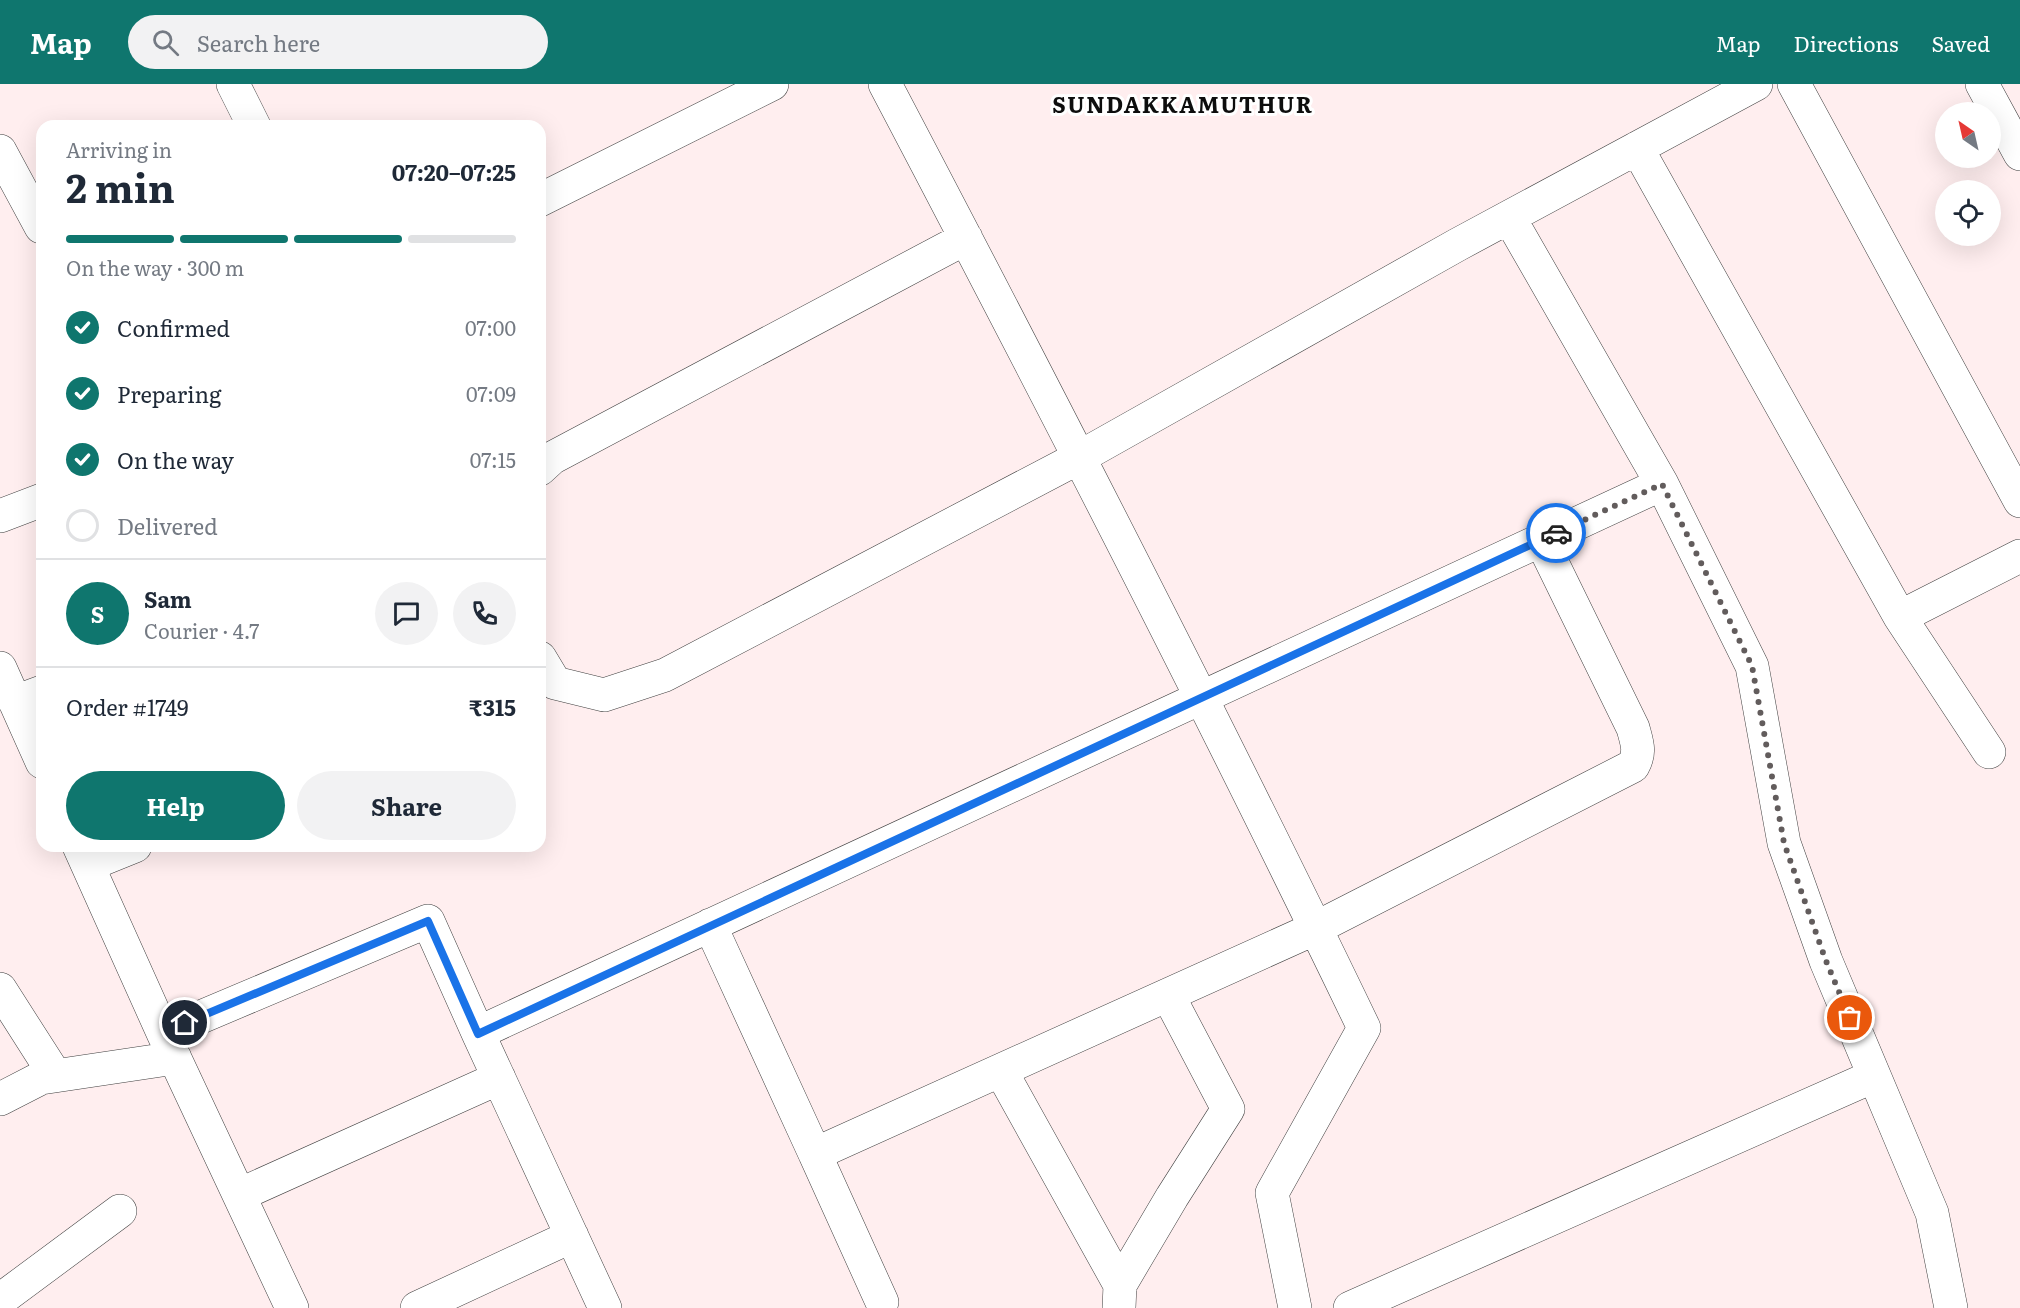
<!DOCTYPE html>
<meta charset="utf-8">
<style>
:root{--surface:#fff;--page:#f2f2f3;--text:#1f2937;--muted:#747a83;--line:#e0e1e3;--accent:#0f766e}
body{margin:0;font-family:Literata,serif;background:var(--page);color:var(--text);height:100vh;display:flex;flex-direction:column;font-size:22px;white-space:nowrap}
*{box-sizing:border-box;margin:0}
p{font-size:20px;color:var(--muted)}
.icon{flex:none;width:33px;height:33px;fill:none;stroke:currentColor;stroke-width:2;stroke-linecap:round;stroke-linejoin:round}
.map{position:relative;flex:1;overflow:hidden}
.sheet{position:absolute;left:36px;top:36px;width:510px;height:732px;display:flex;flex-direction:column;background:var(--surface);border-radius:18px;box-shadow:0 6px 24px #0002}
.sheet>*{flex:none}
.needle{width:39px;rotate:326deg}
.buttons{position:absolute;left:1935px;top:18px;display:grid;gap:12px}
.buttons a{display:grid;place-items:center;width:66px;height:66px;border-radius:50%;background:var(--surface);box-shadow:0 6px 24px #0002;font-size:30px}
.pin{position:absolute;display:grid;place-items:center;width:51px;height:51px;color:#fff;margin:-26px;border:3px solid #fff;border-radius:50%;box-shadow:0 2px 6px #0007}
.courier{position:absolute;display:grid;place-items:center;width:60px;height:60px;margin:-30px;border:4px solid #1a73e8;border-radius:50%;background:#fff;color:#222;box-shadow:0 2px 8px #0007}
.overview em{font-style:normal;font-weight:700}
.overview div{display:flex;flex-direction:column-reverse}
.overview{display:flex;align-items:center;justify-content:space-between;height:102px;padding:0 30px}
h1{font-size:39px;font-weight:700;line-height:45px}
.bar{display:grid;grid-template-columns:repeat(4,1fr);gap:9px 6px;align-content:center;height:72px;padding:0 30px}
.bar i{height:8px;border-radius:4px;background:var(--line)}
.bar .selected{background:var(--accent)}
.bar p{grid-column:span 4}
.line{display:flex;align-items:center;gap:15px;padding:0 30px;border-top:2px solid var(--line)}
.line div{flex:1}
.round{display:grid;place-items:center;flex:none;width:63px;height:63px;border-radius:32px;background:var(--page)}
ol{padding:0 30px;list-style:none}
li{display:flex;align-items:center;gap:18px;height:66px}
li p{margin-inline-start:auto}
li .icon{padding:6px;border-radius:50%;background:var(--accent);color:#fff;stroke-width:4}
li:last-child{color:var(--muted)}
li i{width:33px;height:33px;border:3px solid var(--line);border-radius:50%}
.button{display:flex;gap:12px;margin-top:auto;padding:12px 30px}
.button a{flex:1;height:69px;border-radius:36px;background:var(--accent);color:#fff;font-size:24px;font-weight:700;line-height:69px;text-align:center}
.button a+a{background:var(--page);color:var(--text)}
header{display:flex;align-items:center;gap:36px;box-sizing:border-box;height:84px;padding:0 30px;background:var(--accent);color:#fff}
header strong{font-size:28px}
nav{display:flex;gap:33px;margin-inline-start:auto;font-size:21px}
.search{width:420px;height:54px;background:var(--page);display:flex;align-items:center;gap:15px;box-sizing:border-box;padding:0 21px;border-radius:33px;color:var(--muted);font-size:22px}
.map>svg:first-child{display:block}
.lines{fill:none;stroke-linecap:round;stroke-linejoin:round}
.minor-casing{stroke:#404040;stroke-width:34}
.minor{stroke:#fff;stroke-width:33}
.done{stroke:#625c5c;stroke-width:6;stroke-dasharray:0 10.8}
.route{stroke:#1a73e8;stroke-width:8}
.labels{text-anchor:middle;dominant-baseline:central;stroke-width:6;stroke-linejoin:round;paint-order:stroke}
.district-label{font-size:22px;font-weight:bold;letter-spacing:1.5px;fill:#0d0d0d;stroke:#fff}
</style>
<header>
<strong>Map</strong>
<div class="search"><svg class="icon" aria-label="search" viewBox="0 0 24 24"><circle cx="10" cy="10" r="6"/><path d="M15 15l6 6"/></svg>Search here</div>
<nav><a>Map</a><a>Directions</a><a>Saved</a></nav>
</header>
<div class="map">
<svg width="2020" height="1224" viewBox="0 0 2020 1224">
<rect width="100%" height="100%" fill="#ffeeef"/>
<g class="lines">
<g class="minor-casing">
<path id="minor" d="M233,0l21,42
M885,0c164,312 326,626 479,944l-92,165 23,115
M1794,0l226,417
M1982,0l38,70
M1637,64l263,469 120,-61
M0,67l41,76
M540,116l232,-116
M1509,133l153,267 90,182 32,177 42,118 106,252 19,95
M540,385l12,-11 414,-220
M0,432l42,-16
M1900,533l89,135
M540,574l15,25 49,12 61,-20 415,-218 377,-212 299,-161
M0,584l42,94
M15,618l27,-10
M79,762l84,187
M88,781l47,-19
M710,841l105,229 501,-226 317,-162c8,-14 4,-23 0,-38l-92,-188
M0,905l55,86
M1001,987l119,214 -1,23
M0,1015l41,-21 134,-20
M815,1070l67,148
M239,1111l260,-117
M1120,1201l52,-88 56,-88 -60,-114
M0,1216l120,-89
M292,1224l-129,-275 265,-112 50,112
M417,1224l155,-72
M605,1224l-127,-275 1184,-549
M1350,1224l524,-232"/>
</g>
<use href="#minor" class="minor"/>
</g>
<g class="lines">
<path class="done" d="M1556,449l106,-49 90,182 32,177 42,118 24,57"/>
<path class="route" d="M185,939l243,-102 50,113 1078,-501"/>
</g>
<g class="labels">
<g class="district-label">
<text x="1183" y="19">SUNDAKKAMUTHUR</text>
</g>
</g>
</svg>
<div class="buttons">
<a><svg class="needle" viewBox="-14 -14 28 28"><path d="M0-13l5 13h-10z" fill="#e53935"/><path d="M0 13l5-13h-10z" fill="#747a83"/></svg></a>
<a><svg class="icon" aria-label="locate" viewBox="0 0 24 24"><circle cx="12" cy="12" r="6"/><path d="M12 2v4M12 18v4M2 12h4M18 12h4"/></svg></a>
</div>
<div class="pin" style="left:1850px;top:934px;background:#ea580c"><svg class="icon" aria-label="bag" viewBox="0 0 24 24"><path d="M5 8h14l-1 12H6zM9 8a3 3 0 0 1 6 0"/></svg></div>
<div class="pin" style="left:185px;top:939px;background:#1f2937"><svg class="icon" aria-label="home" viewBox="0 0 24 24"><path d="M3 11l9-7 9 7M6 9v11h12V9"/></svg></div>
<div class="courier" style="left:1556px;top:449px"><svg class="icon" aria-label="car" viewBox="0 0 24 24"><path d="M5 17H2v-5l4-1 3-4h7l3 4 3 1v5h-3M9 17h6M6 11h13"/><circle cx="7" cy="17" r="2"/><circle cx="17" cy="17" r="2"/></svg></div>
<section class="sheet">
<div class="overview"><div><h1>2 min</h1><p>Arriving in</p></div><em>07:20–07:25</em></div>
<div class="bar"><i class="selected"></i><i class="selected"></i><i class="selected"></i><i></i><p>On the way · 300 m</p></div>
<ol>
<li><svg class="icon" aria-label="check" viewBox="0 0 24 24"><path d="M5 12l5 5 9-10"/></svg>Confirmed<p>07:00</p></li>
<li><svg class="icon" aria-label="check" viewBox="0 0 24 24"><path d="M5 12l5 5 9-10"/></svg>Preparing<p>07:09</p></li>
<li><svg class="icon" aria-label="check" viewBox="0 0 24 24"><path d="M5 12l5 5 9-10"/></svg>On the way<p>07:15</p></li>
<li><i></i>Delivered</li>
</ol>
<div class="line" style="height:108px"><b class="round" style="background:var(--accent);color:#fff">S</b><div><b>Sam</b><p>Courier · 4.7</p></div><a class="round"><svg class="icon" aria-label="chat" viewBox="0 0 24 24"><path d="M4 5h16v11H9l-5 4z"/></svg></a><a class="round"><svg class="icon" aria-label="phone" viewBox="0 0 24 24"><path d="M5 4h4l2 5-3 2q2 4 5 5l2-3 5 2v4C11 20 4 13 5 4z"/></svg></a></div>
<div class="line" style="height:78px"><div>Order #1749</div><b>₹315</b></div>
<div class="button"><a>Help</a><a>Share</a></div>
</section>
</div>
